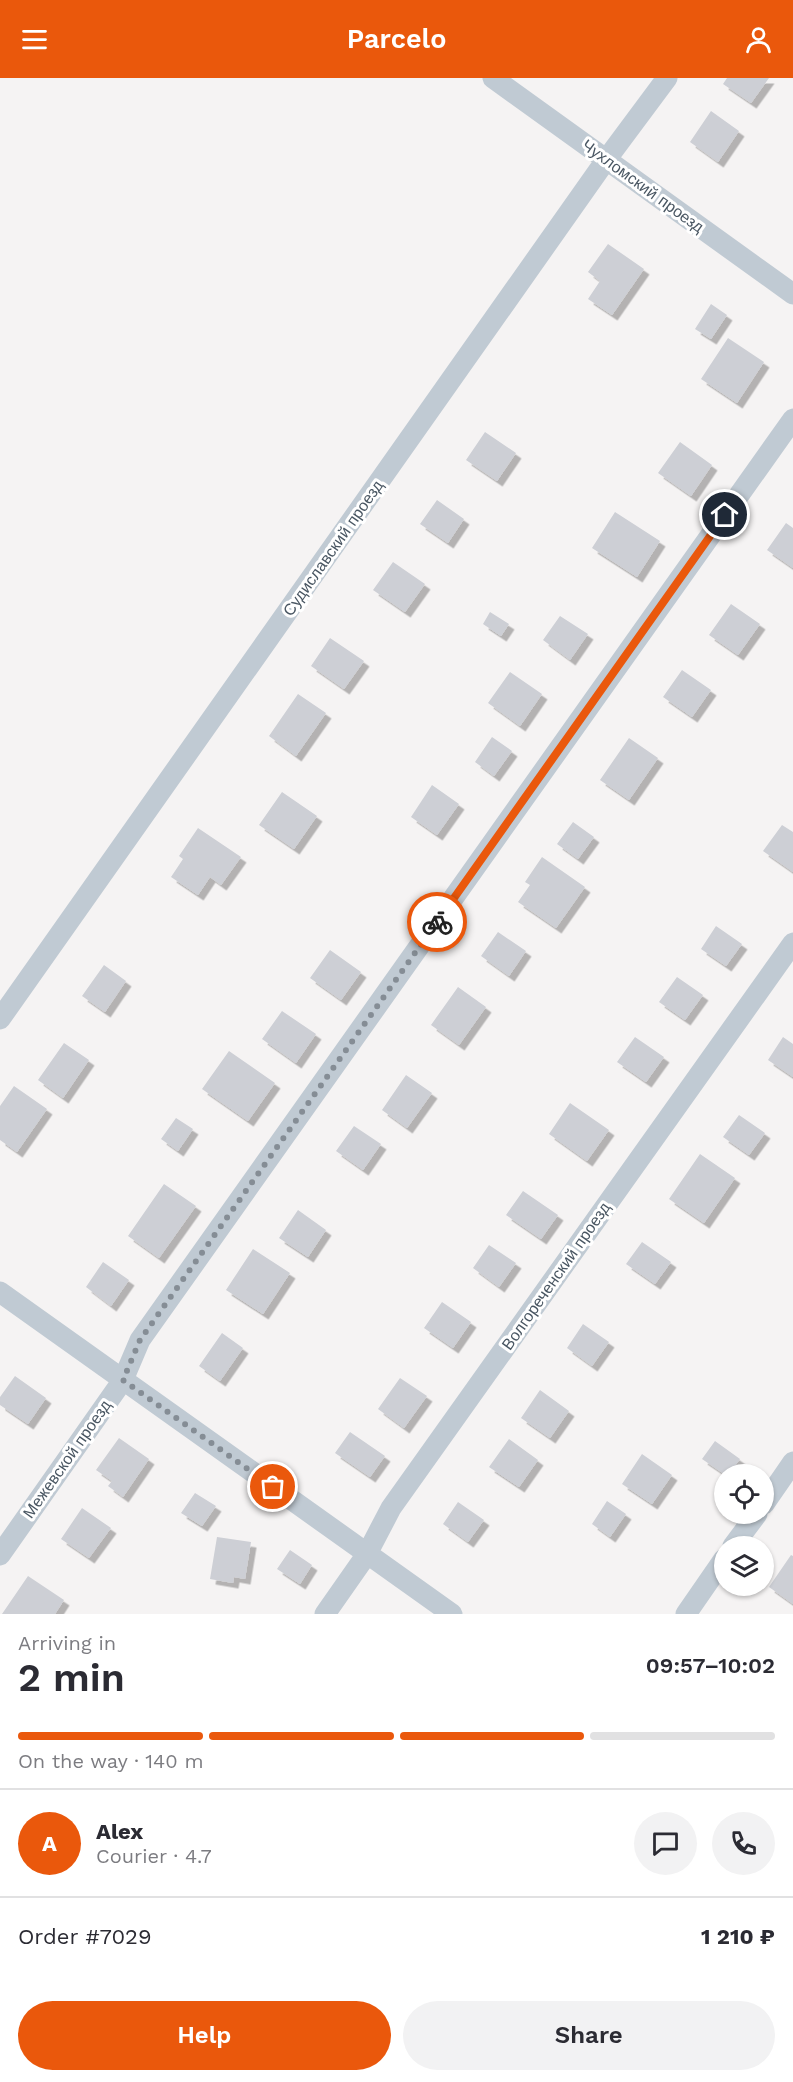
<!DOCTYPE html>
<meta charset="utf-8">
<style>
:root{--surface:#fff;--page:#f2f2f3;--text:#2b2b33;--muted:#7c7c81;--line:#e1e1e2;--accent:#ea580c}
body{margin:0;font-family:"Work Sans",sans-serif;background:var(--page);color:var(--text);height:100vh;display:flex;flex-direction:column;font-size:22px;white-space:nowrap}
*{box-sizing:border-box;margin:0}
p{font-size:20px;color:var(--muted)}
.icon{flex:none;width:33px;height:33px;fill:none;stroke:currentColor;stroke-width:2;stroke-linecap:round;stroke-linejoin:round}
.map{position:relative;height:1536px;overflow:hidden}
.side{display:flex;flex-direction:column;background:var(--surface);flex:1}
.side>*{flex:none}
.buttons{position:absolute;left:714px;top:1386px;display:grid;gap:12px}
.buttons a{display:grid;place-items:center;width:60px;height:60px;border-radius:50%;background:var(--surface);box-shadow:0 2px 4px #0004;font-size:30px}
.pin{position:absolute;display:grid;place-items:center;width:51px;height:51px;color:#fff;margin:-26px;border:3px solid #fff;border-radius:50%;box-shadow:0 2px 6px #0007}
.courier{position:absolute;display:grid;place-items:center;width:60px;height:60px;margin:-30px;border:4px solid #ea580c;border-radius:50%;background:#fff;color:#222;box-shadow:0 2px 8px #0007}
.headline em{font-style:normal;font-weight:600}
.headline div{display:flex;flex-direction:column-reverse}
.headline{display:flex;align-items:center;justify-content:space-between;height:102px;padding:0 18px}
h1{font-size:39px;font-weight:600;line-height:45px}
.bar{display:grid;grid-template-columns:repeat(4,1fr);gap:9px 6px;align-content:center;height:72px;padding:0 18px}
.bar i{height:8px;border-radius:4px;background:var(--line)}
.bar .selected{background:var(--accent)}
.bar p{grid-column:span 4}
.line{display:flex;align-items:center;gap:15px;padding:0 18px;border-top:2px solid var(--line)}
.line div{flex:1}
.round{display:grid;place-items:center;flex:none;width:63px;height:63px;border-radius:32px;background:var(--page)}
.button{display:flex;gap:12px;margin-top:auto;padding:12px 18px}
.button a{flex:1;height:69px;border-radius:36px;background:var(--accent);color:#fff;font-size:24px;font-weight:600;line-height:69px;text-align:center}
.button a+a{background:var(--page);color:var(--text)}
header{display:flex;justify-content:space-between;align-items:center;height:78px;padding:0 18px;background:var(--accent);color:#fff;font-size:27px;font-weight:600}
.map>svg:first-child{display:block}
.building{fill:#cdcfd5;filter:url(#shadow)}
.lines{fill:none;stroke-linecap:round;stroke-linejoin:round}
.minor{stroke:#c0cad3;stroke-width:21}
.done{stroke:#858d95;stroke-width:6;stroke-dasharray:0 10.8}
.route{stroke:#ea580c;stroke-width:8}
.labels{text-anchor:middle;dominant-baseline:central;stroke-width:6;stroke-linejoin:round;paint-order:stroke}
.street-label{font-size:16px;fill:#495662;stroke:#fff}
</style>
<header><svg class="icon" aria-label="menu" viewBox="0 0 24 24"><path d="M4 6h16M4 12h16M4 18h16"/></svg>Parcelo<svg class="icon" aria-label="person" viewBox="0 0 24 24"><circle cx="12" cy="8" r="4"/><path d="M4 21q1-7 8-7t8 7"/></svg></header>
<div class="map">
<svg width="793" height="1536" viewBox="0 0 793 1536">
<defs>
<filter id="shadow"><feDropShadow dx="5.5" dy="5.5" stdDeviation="0" flood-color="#0004"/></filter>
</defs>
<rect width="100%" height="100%" fill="#f5f3f3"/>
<path class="building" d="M727,0h42l-18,25 -28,-19z
M711,33l28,20 -21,31 -28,-20z
M608,166l36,25 -32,46 -24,-16 12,-18 -12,-9z
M711,226l16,11 -16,24 -16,-10z
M728,260l36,24 -27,41 -36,-24z
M485,354l31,21 -19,28 -31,-21z
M680,364l32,23 -21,31 -33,-23z
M437,422l27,19 -16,24 -28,-19z
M615,434l45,29 -23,36 -45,-29z
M786,445l7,5v40l-26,-18z
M393,484l32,22 -20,28 -32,-22z
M731,526l29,20 -22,31 -29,-20z
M490,534l19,12 -8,12 -18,-12z
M560,538l28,18 -18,26 -27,-20z
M330,560l34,23 -20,28 -33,-23z
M682,592l29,20 -19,27 -29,-20z
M510,594l32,22 -22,32 -32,-23z
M298,616l28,19 -30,43 -27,-20z
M492,659l20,14 -18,25 -19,-14z
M629,660l29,20 -29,42 -29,-20z
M432,707l27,19 -22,31 -26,-18z
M282,714l35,24 -23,33 -35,-24z
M573,744l21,15 -16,22 -21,-15z
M782,747l11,7v40l-30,-21z
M198,750l43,29 -20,28 -11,-8 -12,18 -27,-18 12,-18 -4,-3z
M542,779l43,30 -29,41 -38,-26 12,-17 -5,-3z
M716,848l26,18 -16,22 -25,-17z
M498,854l28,19 -17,25 -28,-20z
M330,872l31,22 -20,28 -31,-22z
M104,887l22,16 -21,31 -23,-16z
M677,899l26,18 -18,25 -26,-18z
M458,909l28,20 -27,38 -28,-20z
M282,933l34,23 -20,29 -34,-24z
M635,959l29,20 -18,25 -29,-20z
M783,959l10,7v33l-25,-17z
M64,965l25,17 -26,38 -25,-18z
M229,973l46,32 -27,38 -46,-32z
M406,997l26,18 -25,35 -25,-18z
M14,1008l33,23 -30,43 -17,-12v-34z
M570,1025l39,27 -22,31 -38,-27z
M739,1037l26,18 -16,22 -26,-18z
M176,1040l17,11 -15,22 -17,-12z
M354,1048l27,18 -18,26 -27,-19z
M700,1076l35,24 -31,45 -35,-24z
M164,1106l32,22 -37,52 -31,-22z
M523,1113l35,24 -17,24 -35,-24z
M298,1132l28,20 -18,27 -29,-19z
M642,1164l29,20 -16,22 -29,-20z
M489,1167l27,18 -17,24 -26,-19z
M253,1171l37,24 -27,41 -37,-24z
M103,1184l26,18 -18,26 -25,-19z
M442,1224l29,20 -18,26 -29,-20z
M583,1246l26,18 -17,24 -25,-18z
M222,1255l21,15 -23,33 -21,-15z
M15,1298l31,22 -18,26 -28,-19v-8z
M400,1300l27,18 -23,32 -26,-19z
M540,1312l29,21 -19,27 -29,-20z
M350,1354l35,24 -15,21 -35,-24z
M119,1360l30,21 -26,38 -15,-11 4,-5 -16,-11z
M509,1361l29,21 -19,27 -30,-20z
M715,1363l25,18 -11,15h-5l-22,-15z
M642,1376l30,21 -20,29 -30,-20z
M195,1415l21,13 -14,20 -21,-13z
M607,1423l19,13 -16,23 -18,-13z
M458,1424l26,18 -16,22 -25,-18z
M82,1430l29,20 -22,30 -28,-19z
M217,1459l34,5 -6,37 -11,-2 -1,6 -23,-4z
M290,1472l22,15 -12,19 -23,-15z
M791,1477l2,1v48l-24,-17z
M28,1498l36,24 -9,14h-53z"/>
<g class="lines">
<path class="minor" d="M493,0l300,216
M0,941l606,-859 61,-82
M0,1214l452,322
M764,1426l29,-42
M733,1468l24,-32
M0,1477l123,-175 17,-40 653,-921
M325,1536l42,-60 24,-46 402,-565
M686,1536l38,-55"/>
</g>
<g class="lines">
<path class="done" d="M273,1409l-150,-107 17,-40 297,-418"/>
<path class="route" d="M437,844l288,-407"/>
</g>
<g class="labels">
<g class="street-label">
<text transform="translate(643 108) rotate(36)">Чухломский проезд</text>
<text transform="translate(333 470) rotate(-55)">Судиславский проезд</text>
<text transform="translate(556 1198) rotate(-55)">Волгореченский проезд</text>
<text transform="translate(67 1381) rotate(-55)">Межевской проезд</text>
</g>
</g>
</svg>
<div class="buttons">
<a><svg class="icon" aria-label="locate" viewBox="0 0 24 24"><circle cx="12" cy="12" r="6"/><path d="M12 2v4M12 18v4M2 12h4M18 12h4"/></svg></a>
<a><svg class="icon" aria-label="layers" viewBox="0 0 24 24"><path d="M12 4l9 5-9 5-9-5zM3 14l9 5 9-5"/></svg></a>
</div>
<div class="pin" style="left:273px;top:1409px;background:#ea580c"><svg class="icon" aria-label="bag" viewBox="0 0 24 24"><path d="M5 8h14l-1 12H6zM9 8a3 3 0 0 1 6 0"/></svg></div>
<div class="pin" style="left:725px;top:437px;background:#1f2937"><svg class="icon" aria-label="home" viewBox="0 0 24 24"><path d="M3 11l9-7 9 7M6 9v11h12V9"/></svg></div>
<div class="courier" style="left:437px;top:844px"><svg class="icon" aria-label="bike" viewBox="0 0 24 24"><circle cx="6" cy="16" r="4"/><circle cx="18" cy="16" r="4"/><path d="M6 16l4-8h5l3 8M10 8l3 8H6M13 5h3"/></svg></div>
</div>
<section class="side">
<div class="headline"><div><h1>2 min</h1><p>Arriving in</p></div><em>09:57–10:02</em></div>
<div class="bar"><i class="selected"></i><i class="selected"></i><i class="selected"></i><i></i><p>On the way · 140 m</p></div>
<div class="line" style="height:108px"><b class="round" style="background:var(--accent);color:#fff">A</b><div><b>Alex</b><p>Courier · 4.7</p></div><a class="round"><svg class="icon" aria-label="chat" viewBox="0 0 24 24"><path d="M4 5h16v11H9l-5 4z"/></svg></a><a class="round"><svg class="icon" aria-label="phone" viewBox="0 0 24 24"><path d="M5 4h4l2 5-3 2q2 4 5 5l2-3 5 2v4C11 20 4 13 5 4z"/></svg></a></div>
<div class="line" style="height:78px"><div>Order #7029</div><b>1 210 ₽</b></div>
<div class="button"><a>Help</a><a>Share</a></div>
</section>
